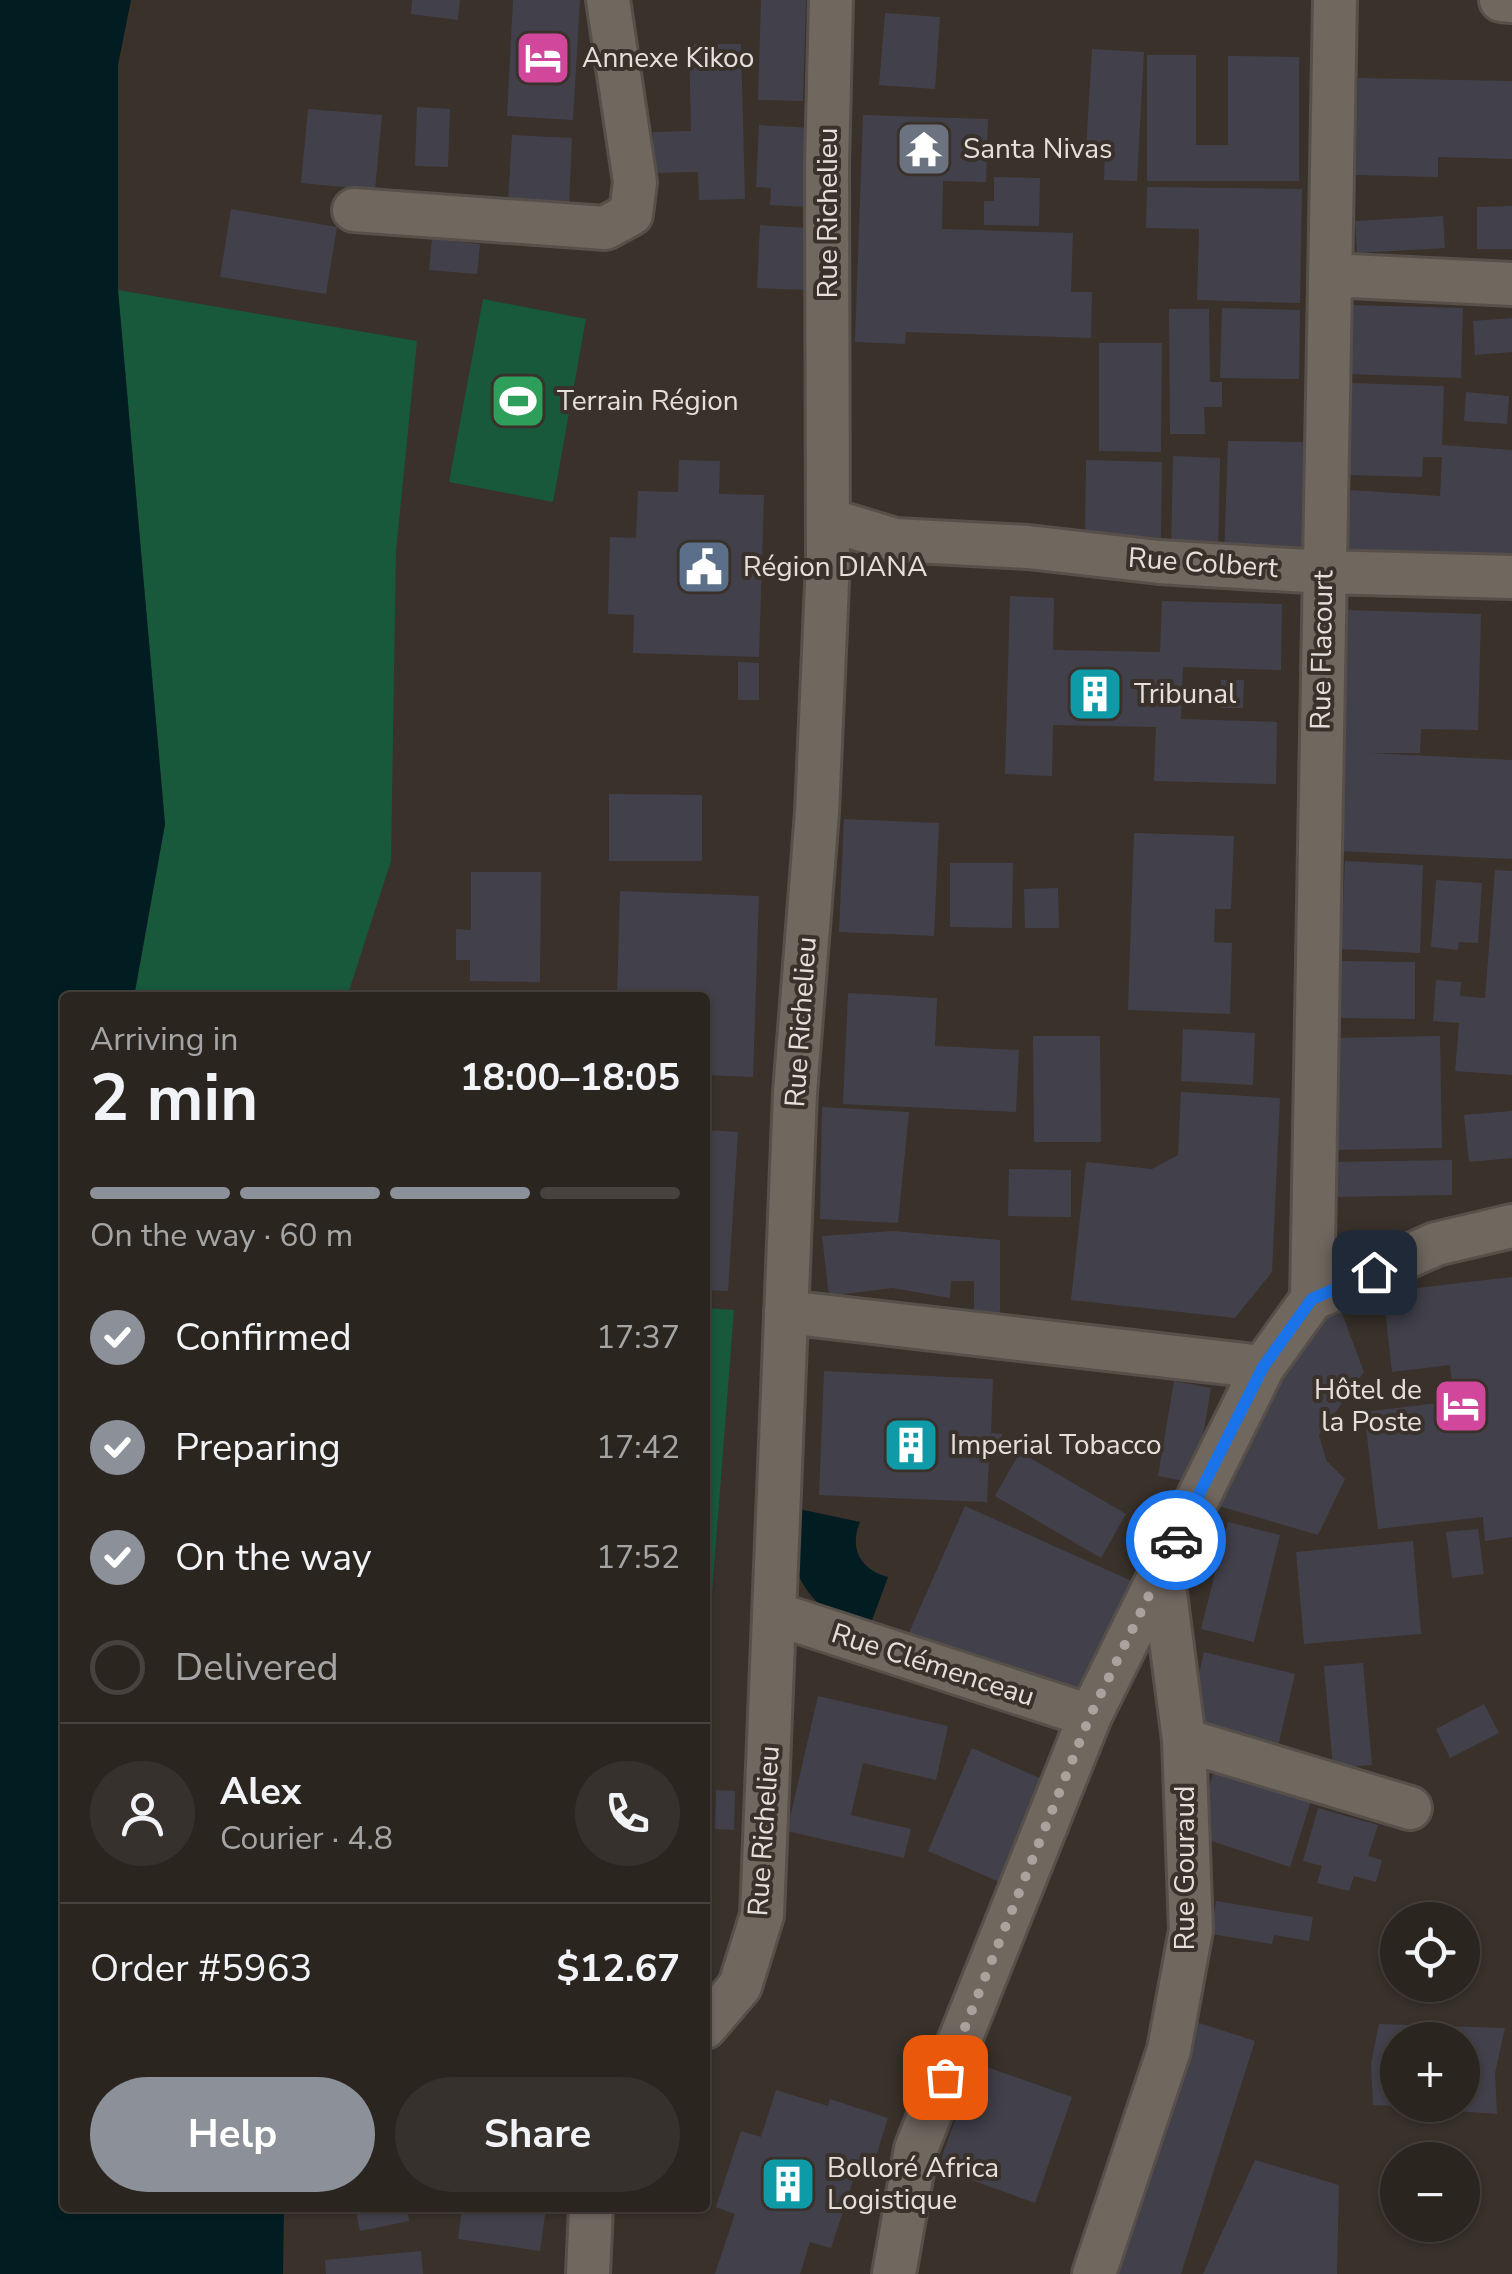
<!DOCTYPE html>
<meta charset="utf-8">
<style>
:root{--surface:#2b2520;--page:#37312d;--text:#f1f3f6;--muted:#a6a5a5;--line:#47423e;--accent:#8c9099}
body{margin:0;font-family:"Nunito Sans",sans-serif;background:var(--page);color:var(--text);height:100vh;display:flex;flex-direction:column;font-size:38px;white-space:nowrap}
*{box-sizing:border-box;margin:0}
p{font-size:32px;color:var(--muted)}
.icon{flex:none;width:55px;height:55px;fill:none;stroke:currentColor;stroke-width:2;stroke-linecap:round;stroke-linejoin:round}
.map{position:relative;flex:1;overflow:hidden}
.drawer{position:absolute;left:60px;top:992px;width:650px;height:1220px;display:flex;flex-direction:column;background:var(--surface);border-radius:10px;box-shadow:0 2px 8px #0004,0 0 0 2px var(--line)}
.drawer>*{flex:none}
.tools{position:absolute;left:1380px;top:1902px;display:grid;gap:20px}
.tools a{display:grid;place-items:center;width:100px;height:100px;border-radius:50%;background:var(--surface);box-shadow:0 2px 8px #0004,0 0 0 2px var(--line);font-size:50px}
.pin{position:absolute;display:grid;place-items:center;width:85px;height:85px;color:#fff;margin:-42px;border-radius:20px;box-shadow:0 5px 15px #0006}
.courier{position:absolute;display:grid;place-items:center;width:100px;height:100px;margin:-50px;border:8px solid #1a73e8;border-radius:50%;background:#fff;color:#222;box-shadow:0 2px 12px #0007}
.headline em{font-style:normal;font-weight:700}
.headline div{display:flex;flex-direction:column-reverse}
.headline{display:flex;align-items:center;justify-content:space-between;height:170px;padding:0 30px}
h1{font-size:65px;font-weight:700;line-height:75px}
.bar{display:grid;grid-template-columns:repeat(4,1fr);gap:15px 10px;align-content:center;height:120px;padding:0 30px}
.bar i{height:12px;border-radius:8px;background:var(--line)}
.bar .on{background:var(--accent)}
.bar p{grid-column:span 4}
.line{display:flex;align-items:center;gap:25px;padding:0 30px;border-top:2px solid var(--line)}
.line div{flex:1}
.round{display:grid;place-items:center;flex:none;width:105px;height:105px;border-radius:52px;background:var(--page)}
ol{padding:0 30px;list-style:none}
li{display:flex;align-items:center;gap:30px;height:110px}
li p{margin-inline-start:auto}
li .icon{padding:10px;border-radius:50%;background:var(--accent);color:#fff;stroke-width:4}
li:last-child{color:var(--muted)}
li i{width:55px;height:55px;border:5px solid var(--line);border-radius:50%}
.button{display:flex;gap:20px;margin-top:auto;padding:20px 30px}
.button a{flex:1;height:115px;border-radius:60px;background:var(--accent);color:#fff;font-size:40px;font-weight:700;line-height:115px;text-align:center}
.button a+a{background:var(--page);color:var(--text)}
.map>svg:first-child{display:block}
.green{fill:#18583b}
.water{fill:#021d21}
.building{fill:#42414b}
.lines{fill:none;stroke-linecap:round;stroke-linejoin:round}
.minor-casing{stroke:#57504a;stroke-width:48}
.minor{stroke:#70675f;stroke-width:42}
.done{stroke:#a9a29d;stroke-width:10;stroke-dasharray:0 18}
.route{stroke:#1a73e8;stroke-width:12}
.labels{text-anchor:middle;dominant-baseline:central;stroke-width:8;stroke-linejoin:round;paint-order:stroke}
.poi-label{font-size:28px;fill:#e5dfdb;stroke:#39312a;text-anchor:start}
.street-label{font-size:28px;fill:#e5dfdb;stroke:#39312a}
</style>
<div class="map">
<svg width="1512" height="2274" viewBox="0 0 1512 2274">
<rect width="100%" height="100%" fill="#39312a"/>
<path class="green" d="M118,290l299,51 -21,210 -5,310 -44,136h-213l31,-173z
M483,299l103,20 -33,183 -104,-20z
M705,1308l29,2 -27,347h-2z"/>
<path class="water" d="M0,0h131l-13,65v225l47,534 -31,173 -69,1v1210h219l-1,66h-283z
M799,1509l61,13c-11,26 0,48 28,55l-20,54c-39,-13 -72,-38 -76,-82 0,-13 5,-28 7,-40z"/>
<path class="building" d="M412,0h48l-2,20 -47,-6z
M513,0h67l-7,120 -66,-4z
M761,0h45l-3,101 -45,-1z
M885,13l55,4 -5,72 -56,-4z
M689,44h52l4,155 -46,1 -1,-28 -44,1 -1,-41 38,-1z
M1092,49l52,3 -7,129 -33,-1 1,-28 -19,-1z
M1147,55h49v90h32v-89l71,1v124h-152z
M1358,78l154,3v78l-74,-2v20l-82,-2z
M417,107l33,2 -2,58 -33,-1z
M308,109l74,6 -7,75 -74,-7z
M863,115l125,4 -2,63 -43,-1 -1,48 131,4 -2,59h21l-1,46 -185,-6 -1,12 -50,-2z
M759,125l52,3 -4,79 -37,-2 1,-17 -15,-1z
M512,135l60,3 -3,68 -61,-4z
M994,177l46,1 -1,48 -55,-1v-24h10z
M1147,187l155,2 -2,114 -103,-3 2,-71 -53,-1z
M1512,206v43h-35v-42z
M231,209l106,18 -11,67 -106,-17z
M1443,216l2,32 -88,5 -2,-32z
M760,225l48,3 -3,62 -48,-2z
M432,239l48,5 -3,30 -48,-4z
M1349,305l114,3 -2,70 -113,-4z
M1222,308l78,2 -1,69 -79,-1z
M1169,309h40l1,73h12v25h-18l1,27h-35z
M1512,318v34l-37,3 -2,-34z
M1099,343h63l-1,109 -62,-1z
M1351,383l93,3 -2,59 70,5v120l-166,-11 5,-69 89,6 2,-39h-19l-1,20 -74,-2z
M1466,392l43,4 -2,28 -43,-3z
M1228,441l79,1 -3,120 -80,-2z
M1173,456l47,2 -2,97 -47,-1z
M679,460l41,1 -1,33 45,1 -5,162 -126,-4 1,-38 -26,-1 2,-77 26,1 2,-47 40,1z
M1086,460l76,2 -1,79 -76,-2z
M1010,596l44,2 -1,52 107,2 2,-51 120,3 -1,66 -98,-3 -2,52 96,3 -1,62 -122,-3 2,-54 -103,-2 -1,51 -47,-2z
M1347,610l134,4 -3,116 -57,-1 -1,24h-52l144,7v99l-173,-8z
M738,662l21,1v37h-21z
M1221,680h23l-1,28h-22z
M609,794l93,1v66h-93z
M844,819l95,4 -5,113 -95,-4z
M1134,833l100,3 -3,73h-16l-1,33 18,1 -2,71 -102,-4z
M1345,861l78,4 -3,88 -79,-4z
M950,863h63l-1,65 -62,-1z
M1495,870l17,1v204l-57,-4 4,-48 -26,-2 3,-41 25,2 -1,14 25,2z
M471,872h70l-1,110 -70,-1v-21h-14v-31l15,1z
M1436,880l46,3 -4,60 -19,-1 -1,8 -27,-3z
M1058,888l1,40h-34l-1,-39z
M620,891l139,5 -6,181 -48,-2v-77h-88z
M1339,961l76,1v57l-77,-1z
M848,993l89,5 -2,48 84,4 -3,62 -173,-8z
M1183,1029l72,4 -2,52 -72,-4z
M1033,1036h67l1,106h-67z
M1440,1036l2,112 -108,2 -2,-112z
M1181,1092l99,6 -8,174 -37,46 -164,-18 15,-138 66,7 26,-14z
M822,1107l87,5 -11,111 -78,-4z
M1512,1111v47l-43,4 -5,-47z
M705,1130l33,2 -10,159 -23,-1z
M1452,1160v35l-118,2 -1,-35z
M1009,1169l62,1v47l-63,-1z
M893,1231l107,9v80l-26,1v-40h-23l-1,17 -57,-10 -64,8 -7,-60z
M1512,1277v260l-27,4 -2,-24 -105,12 -14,-117 90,-11 -4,-36 -58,7 -9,-80z
M1337,1300l27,72 -45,63 7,25 19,19 -27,56 -109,-32 67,-134z
M824,1371l169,8 -2,54 11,1 -1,22h-12l-2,46 -168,-7z
M1174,1381l37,7 -16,95 -37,-7z
M1020,1452l106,62 -25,44 -106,-62z
M965,1506l171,77 -57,129 -171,-77z
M1228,1522l52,13 -26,107 -53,-13z
M1478,1529l6,45 -32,4 -6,-46z
M1413,1541l8,93 -117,10 -8,-92z
M1204,1652l91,22 -17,72 -91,-22z
M1363,1663l9,102 -39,3 -9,-102z
M818,1696l130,30 -12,54 -73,-17 -12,52 60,14 -7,29 -117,-27z
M1484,1704l15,29 -49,25 -14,-29z
M972,1748l74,33 -44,102 -74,-32z
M1217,1763l96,32 -23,72 -97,-32z
M716,1790l19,1 -1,39 -19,-1z
M1318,1808l60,17 -10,31 14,4 -6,22 -22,-6 -5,15 -32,-8 5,-17 -19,-5z
M1216,1901l97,16 -4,24 -35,-6 -2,9 -61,-10z
M1190,2020l65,21 -74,233h-73z
M1379,2024l126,4 -10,45 2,41 -80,-6v-3h45v-65h-64v66l-25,-1 -2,-41z
M975,2063l97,34 -37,106 -97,-35z
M776,2090l52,16 2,-7 58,19 -13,42 -14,-4 -30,92 -21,-6 -10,32h-85l20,-60 -19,-7 25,-76 20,6z
M1255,2160l84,25 -2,89h-134z
M355,2208h52l2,13 -49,10z
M462,2208h84l-6,43 -82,-12z
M421,2251l2,23h-97l-1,-14z"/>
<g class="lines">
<g class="minor-casing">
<path id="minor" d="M1501,0l11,1
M354,210l251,18 26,-14 4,-32 -27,-182
M1330,275l182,9
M829,520l66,20 133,7 131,15 165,10 188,5
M1312,1299l23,-1299
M786,1312l477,55
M776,1614l314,102
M1184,1740l226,68
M705,2027l35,-41 22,-71 33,-822 22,-281 11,-252 -1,-395 4,-165
M588,2274l3,-66
M894,2274l22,-125 174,-433 173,-349 49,-68 124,-55 76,-18
M1094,2274l75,-224 22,-120 -7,-190 -22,-170"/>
</g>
<use href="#minor" class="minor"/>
</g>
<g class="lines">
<path class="done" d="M945,2077l145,-361 86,-176"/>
<path class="route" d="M1176,1540l87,-173 49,-68 62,-27"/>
</g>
<defs>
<g id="hotel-square" transform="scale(2.875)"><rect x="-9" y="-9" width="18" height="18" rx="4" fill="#d1479c" stroke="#39312a"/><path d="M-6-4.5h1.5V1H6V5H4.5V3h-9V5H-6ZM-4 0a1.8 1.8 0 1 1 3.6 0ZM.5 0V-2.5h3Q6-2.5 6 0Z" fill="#fff"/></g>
<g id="temple-square" transform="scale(2.875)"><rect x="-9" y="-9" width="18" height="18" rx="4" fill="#6b7280" stroke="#39312a"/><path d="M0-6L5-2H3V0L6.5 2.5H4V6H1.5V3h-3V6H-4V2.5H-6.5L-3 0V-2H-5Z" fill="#fff"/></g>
<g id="stadium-square" transform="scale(2.875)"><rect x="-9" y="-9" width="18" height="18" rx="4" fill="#2e9e5b" stroke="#39312a"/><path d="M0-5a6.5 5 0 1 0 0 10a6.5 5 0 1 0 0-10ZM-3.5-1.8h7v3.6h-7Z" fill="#fff"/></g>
<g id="civic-square" transform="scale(2.875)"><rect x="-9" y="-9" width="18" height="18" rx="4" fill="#5c6f8a" stroke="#39312a"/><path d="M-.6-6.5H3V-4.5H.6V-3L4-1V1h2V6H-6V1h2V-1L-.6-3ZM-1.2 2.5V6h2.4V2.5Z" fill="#fff"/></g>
<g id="building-square" transform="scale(2.875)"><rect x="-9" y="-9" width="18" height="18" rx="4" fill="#0f9aa8" stroke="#39312a"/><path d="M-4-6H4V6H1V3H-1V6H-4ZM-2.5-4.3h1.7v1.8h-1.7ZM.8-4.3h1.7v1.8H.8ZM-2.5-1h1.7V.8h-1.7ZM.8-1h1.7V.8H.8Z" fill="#fff"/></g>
</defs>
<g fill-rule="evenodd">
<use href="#hotel-square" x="543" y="58"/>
<use href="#temple-square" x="924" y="149"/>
<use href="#stadium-square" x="518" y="401"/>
<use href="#civic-square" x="704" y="567"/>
<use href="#building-square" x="1095" y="694"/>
<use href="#hotel-square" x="1461" y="1406"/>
<use href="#building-square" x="911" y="1445"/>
<use href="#building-square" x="788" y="2184"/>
</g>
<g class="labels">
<g class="poi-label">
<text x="582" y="58">Annexe Kikoo</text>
<text x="963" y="149">Santa Nivas</text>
<text x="557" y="401">Terrain Région</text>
<text x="743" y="567">Région DIANA</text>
<text x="1134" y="694">Tribunal</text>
<text x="1422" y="1390" text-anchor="end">Hôtel de<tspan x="1422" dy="32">la Poste</tspan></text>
<text x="950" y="1445">Imperial Tobacco</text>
<text x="827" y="2168">Bolloré Africa<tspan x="827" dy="32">Logistique</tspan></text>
</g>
<g class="street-label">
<text transform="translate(828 213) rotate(-90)">Rue Richelieu</text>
<text transform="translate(1203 563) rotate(4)">Rue Colbert</text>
<text transform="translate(1322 650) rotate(-89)">Rue Flacourt</text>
<text transform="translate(801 1022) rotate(-86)">Rue Richelieu</text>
<text transform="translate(933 1665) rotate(18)">Rue Clémenceau</text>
<text transform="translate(764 1831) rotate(-86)">Rue Richelieu</text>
<text transform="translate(1185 1868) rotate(-90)">Rue Gouraud</text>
</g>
</g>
</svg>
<div class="tools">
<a><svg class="icon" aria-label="locate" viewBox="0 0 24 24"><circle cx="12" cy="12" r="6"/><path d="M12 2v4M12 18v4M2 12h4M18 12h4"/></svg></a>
<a>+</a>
<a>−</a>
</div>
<div class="pin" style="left:945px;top:2077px;background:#ea580c"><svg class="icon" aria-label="bag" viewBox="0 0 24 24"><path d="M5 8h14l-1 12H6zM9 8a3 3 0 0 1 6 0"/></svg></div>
<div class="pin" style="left:1374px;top:1272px;background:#1f2937"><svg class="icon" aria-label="home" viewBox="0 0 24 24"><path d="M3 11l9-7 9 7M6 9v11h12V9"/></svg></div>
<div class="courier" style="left:1176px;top:1540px"><svg class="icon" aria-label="car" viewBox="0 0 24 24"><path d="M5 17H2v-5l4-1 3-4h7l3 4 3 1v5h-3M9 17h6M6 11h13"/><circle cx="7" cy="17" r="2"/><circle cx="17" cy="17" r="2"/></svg></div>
<section class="drawer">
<div class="headline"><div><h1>2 min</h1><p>Arriving in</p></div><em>18:00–18:05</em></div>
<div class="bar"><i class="on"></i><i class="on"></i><i class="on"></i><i></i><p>On the way · 60 m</p></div>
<ol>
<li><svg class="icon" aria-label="check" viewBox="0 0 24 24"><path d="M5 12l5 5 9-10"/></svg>Confirmed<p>17:37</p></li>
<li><svg class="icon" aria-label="check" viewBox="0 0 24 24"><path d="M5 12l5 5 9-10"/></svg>Preparing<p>17:42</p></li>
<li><svg class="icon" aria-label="check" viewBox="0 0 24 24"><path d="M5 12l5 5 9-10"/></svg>On the way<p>17:52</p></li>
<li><i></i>Delivered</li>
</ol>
<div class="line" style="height:180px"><a class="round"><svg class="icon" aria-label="person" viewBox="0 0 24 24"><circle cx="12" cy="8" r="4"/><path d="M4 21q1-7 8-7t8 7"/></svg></a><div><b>Alex</b><p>Courier · 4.8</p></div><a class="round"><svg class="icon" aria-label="phone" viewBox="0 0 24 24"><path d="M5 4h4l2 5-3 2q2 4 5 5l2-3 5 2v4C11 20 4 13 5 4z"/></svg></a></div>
<div class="line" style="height:130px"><div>Order #5963</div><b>$12.67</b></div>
<div class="button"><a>Help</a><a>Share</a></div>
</section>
</div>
